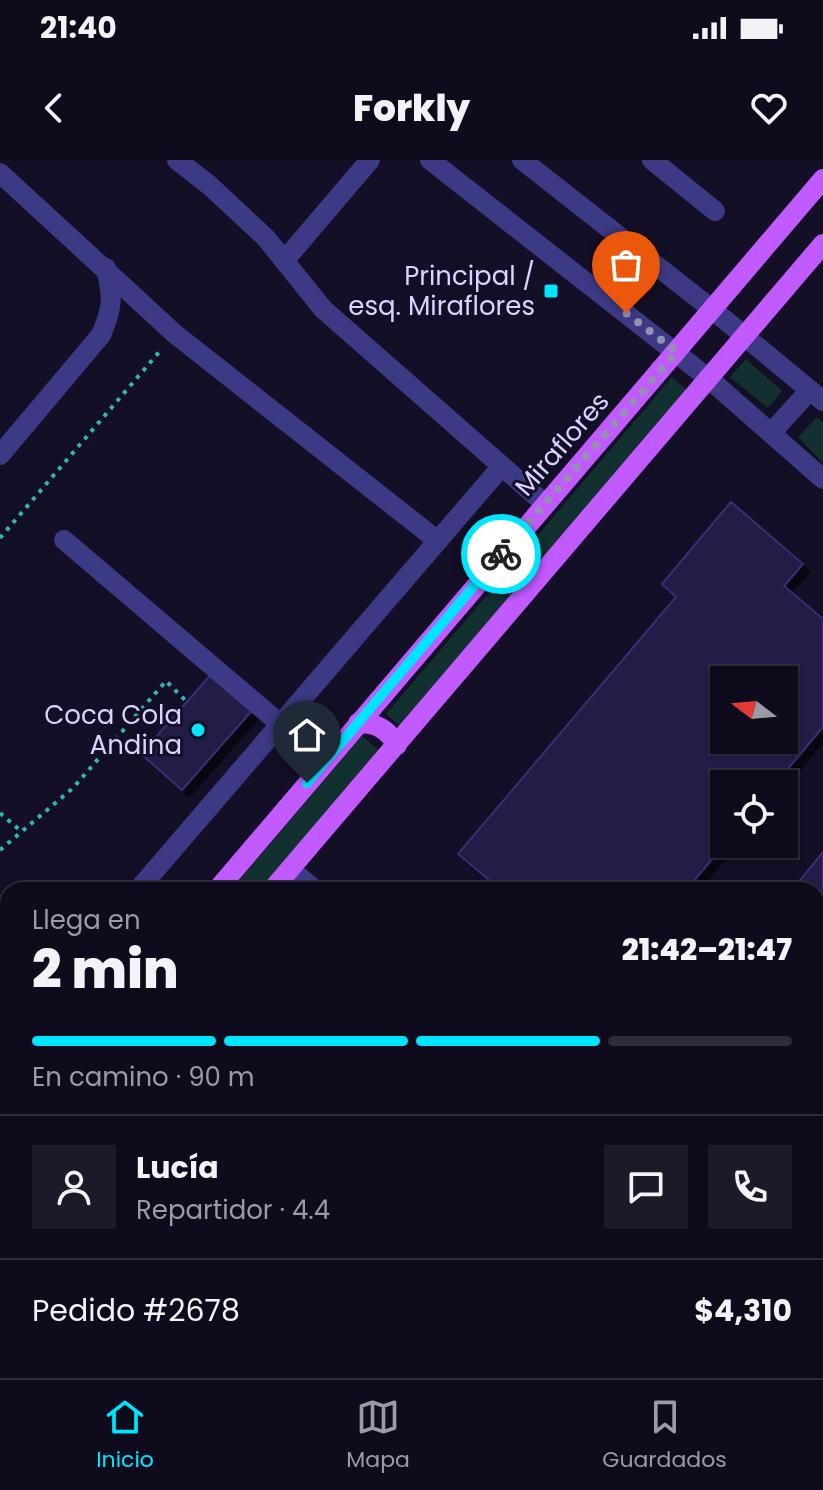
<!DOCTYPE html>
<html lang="es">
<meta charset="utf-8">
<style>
:root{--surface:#0e0b1c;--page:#1c1929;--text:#f1f3f6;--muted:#9b9ba3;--line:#2e2b3b;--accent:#00e5ff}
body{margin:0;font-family:Poppins,sans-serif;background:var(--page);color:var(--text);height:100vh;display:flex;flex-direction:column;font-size:30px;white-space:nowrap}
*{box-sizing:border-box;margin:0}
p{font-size:26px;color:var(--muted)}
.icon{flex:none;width:44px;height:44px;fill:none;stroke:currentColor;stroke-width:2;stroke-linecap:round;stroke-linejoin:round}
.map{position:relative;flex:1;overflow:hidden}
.drawer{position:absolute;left:0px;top:722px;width:824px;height:496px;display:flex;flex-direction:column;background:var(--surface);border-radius:24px 24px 0 0;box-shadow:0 2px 6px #0004,0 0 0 2px var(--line)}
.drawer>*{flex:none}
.needle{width:52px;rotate:286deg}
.buttons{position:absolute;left:710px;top:506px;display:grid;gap:16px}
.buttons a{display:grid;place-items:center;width:88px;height:88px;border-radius:0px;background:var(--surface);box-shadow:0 2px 6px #0004,0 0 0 2px var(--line);font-size:40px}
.pin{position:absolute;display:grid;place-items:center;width:68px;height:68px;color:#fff;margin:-82px -34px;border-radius:50% 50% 50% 0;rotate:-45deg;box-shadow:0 0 8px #0007}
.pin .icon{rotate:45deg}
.courier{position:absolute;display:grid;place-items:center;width:80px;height:80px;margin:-40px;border:6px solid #00e5ff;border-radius:50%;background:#fff;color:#222;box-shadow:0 2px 10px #0007}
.overview em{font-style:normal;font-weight:800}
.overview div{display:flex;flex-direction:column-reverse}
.overview{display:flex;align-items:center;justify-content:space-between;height:136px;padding:0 32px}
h1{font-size:52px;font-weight:800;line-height:60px}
.bar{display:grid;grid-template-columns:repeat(4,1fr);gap:12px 8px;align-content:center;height:96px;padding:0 32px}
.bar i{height:10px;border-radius:6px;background:var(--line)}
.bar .active{background:var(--accent)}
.bar p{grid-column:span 4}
.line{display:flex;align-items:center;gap:20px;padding:0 32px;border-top:2px solid var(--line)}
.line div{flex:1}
.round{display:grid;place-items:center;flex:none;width:84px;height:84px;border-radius:0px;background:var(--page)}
.status{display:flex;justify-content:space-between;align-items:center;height:56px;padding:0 40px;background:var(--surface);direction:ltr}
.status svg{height:22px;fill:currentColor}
header{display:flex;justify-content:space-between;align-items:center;height:104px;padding:0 32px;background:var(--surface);font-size:36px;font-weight:800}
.dock{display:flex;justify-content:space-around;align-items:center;height:112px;border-top:2px solid var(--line);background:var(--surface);font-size:22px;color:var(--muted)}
.dock a{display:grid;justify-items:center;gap:4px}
.dock .active{color:var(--accent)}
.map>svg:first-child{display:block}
.green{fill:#12302f}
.building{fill:#241b47;stroke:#3b2d73;stroke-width:2;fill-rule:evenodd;filter:url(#shadow)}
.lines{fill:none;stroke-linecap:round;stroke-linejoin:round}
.path{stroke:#2fb8b0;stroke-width:4;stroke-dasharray:4 6;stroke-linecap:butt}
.minor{stroke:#3d3a85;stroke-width:20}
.major{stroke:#c25bff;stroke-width:20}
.done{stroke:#948fb3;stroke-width:8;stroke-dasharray:0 14.4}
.route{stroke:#00e5ff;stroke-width:10}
.poi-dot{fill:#00e5ff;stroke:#130f26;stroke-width:3}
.labels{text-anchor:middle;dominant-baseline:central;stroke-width:6;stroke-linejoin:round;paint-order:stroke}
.poi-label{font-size:26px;fill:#d9d4ff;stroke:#130f26;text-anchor:end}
.street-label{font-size:26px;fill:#d9d4ff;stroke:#130f26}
</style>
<div class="status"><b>21:40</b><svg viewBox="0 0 49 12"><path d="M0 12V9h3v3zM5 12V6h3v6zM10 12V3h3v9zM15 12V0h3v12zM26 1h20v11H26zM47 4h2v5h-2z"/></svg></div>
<header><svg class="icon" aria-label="back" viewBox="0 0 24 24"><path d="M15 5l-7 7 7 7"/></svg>Forkly<svg class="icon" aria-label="heart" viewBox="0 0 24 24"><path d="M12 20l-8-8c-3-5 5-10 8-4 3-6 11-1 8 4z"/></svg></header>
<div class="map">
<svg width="823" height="1218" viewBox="0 0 823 1218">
<defs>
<filter id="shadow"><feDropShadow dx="7" dy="7" stdDeviation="0" flood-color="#0009"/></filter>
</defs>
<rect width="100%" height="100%" fill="#130f26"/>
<path class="green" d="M746,199l36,32 -14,17 -38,-31z
M672,217l16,14 -286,336 -16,-13z
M817,257l6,6v40l-25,-26z
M362,576l20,17 -118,137h-33z"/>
<path class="building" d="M731,342l72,62 -19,22 39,33v108l-48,57h-51l1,60 -39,46h-185l-43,-36 218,-257 -14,-13zM724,520h60v60h-60z
M214,511l41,36 -73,83 -41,-36z
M823,692v109l-7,-6v-65h-24z
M8,746v86l-8,10v-87z
M816,849l7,6v109l-7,7z
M816,1119l7,4v95h-106l5,-8h94z"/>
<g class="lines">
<path class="path" d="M0,378l160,-187
M0,653l22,19
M0,690l73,-62 93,-107 21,21"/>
<path class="minor" d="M177,0l32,25 57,53 57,71 221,194
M430,0l278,218 115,101
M522,0l191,150 110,91
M652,0l63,51
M0,13l175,161 263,207
M284,101l86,-101
M771,273l39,-43
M0,295l101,-120c12,-28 12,-38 5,-67
M64,380l261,222
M290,709l25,21
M138,730l364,-424
M0,891l8,-9
M816,1097l7,4
M80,1210l10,8
M47,1218l7,-8"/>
<path class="major" d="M358,563c19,0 29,6 39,22
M217,730l606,-711
M272,730l551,-646
M0,986l8,-9
M0,1052l8,-10"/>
</g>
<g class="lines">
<path class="done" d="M501,394l176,-202 -51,-39"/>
<path class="route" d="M307,623l194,-229"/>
</g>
<g class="poi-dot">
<rect x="543" y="123" width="16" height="16" rx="4"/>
<circle cx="198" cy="570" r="8"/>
</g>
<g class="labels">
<g class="poi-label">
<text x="535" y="116">Principal /<tspan x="535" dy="30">esq. Miraflores</tspan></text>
<text x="182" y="555">Coca Cola<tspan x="182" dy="30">Andina</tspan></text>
</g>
<g class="street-label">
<text transform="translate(562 284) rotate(-49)">Miraflores</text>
</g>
</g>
</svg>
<div class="buttons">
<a><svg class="needle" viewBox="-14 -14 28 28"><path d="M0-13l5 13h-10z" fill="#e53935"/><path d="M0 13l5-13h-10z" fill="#9b9ba3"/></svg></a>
<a><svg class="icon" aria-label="locate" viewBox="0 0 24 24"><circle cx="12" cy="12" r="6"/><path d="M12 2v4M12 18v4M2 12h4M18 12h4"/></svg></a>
</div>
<div class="pin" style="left:626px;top:153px;background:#ea580c"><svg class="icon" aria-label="bag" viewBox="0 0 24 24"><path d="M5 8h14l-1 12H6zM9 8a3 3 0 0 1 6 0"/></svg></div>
<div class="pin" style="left:307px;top:623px;background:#1f2937"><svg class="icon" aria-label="home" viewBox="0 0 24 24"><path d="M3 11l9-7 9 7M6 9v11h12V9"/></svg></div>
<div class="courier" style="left:501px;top:394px"><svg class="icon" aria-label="bike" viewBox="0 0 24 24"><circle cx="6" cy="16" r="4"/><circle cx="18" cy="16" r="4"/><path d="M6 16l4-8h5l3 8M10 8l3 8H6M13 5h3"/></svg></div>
<section class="drawer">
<div class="overview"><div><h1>2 min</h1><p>Llega en</p></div><em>21:42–21:47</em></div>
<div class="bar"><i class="active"></i><i class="active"></i><i class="active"></i><i></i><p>En camino · 90 m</p></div>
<div class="line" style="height:144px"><a class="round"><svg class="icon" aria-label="person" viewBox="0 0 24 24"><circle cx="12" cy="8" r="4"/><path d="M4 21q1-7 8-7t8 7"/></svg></a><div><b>Lucía</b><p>Repartidor · 4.4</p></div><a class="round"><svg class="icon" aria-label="chat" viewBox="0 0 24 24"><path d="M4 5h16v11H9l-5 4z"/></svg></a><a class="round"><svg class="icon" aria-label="phone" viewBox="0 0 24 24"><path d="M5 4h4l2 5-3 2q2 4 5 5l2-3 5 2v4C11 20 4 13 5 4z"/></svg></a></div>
<div class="line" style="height:104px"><div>Pedido #2678</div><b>$4,310</b></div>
</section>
</div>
<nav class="dock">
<a class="active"><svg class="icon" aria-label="home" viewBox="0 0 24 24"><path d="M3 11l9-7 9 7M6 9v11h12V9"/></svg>Inicio</a>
<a><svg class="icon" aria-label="map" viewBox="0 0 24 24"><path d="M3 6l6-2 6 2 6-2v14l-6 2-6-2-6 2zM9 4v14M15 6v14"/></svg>Mapa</a>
<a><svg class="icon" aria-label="saved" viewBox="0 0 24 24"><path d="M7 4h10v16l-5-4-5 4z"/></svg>Guardados</a>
</nav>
